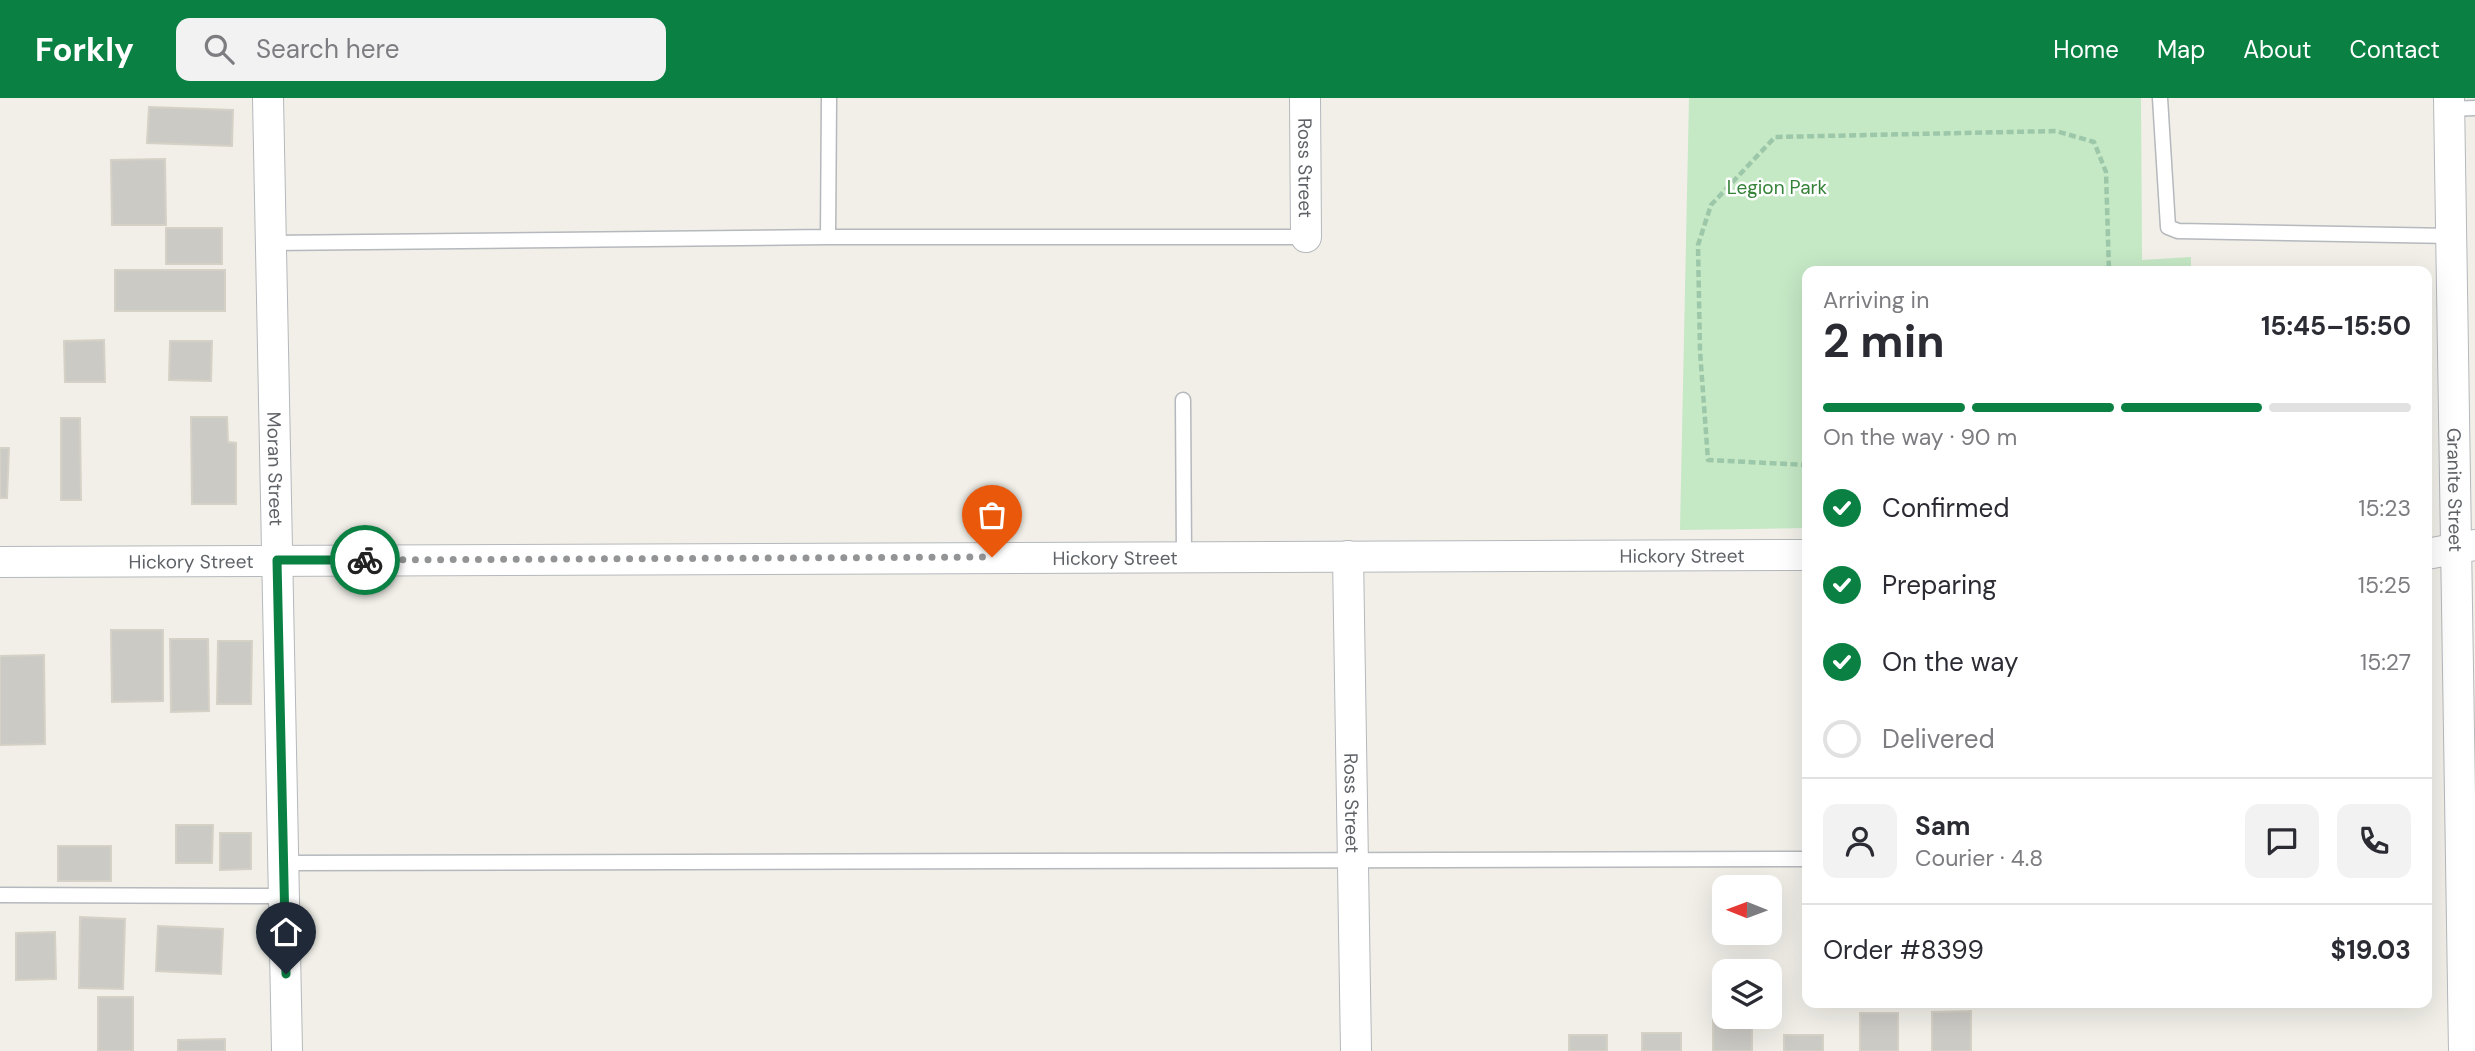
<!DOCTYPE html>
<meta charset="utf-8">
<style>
:root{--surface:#fff;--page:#f2f2f3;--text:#2b2b33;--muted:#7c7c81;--line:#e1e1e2;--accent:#0b8043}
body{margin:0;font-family:"DM Sans",sans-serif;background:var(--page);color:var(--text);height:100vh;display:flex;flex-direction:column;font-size:26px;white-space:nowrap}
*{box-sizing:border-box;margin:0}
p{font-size:23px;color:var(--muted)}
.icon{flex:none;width:38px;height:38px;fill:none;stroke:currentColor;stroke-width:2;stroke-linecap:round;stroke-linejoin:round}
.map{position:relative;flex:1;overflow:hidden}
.sheet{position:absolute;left:1802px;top:168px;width:630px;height:742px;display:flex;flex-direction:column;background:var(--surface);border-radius:14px;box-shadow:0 7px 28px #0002}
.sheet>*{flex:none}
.needle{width:46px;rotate:271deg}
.buttons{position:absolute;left:1712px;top:777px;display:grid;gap:14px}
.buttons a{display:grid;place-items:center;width:70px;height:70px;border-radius:14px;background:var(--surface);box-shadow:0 7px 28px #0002;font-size:35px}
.pin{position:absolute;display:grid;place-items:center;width:60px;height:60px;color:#fff;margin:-72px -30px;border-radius:50% 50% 50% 0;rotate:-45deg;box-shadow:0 0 7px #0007}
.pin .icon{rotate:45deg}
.courier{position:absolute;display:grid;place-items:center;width:70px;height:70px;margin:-35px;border:5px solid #0b8043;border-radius:50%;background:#fff;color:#222;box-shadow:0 2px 9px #0007}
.head em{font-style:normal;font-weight:700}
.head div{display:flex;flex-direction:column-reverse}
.head{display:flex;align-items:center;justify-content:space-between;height:119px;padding:0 21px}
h1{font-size:46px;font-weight:700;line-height:52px}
.bar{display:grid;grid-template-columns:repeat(4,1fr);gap:10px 7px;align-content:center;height:84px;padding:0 21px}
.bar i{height:9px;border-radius:5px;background:var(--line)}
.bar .active{background:var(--accent)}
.bar p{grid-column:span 4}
.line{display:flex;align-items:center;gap:18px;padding:0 21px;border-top:2px solid var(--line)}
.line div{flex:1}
.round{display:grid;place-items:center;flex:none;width:74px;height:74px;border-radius:14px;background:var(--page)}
ol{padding:0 21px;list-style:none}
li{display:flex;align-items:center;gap:21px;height:77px}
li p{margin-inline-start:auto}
li .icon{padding:7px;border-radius:50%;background:var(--accent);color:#fff;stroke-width:4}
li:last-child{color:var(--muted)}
li i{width:38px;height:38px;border:4px solid var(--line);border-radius:50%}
header{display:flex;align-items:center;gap:42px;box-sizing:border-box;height:98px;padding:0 35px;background:var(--accent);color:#fff}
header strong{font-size:33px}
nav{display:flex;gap:38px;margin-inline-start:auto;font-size:24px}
.search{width:490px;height:63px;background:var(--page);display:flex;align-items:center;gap:18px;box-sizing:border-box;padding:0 24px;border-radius:14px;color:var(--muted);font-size:26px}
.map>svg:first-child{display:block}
.green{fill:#c5e8c5}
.building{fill:#cccac5;stroke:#d6d1c6;stroke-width:2}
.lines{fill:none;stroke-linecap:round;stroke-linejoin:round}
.service-casing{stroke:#b5b8bc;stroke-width:17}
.minor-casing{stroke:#b5b8bc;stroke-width:32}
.path{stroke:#9cc7a9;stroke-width:4.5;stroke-dasharray:7 3.5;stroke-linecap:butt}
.service{stroke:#fff;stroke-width:14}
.minor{stroke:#fff;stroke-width:30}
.done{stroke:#929495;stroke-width:7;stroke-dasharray:0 12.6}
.route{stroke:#0b8043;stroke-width:9}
.labels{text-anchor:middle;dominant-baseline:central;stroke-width:5;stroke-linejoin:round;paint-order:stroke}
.street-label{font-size:19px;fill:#5f6368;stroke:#fff}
.park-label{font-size:19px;fill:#348238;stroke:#fff}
</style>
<header>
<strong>Forkly</strong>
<div class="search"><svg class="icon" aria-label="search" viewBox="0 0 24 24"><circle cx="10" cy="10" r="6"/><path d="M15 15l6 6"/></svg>Search here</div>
<nav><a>Home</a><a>Map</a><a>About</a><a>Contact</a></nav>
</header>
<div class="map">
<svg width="2475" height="953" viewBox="0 0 2475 953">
<rect width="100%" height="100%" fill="#f1efe8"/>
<path class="green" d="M1689,0h452l1,162 49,-3v14h-383v257l-128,2z"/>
<path class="building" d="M149,9l84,3 -1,36 -85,-3z
M165,61l1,66h-54l-1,-65z
M166,130h56v36h-56z
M115,172h110v41h-110z
M104,242l1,42h-40l-1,-41z
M170,243h42l-1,40 -42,-1z
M191,319h36l1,25 8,1v61h-44z
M61,320h19l1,82h-20z
M0,350h9l-2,50h-7z
M111,532h52v71l-51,1z
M170,541h38l1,72 -38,1z
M218,543h34l-1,63h-34z
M44,557l1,89 -45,1v-89z
M176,727h37l-1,38h-36z
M220,735h31v36l-31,1z
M58,748h53v35h-53z
M80,819l45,2 -2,70 -44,-1z
M158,828l65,3 -2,45 -65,-3z
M55,834l1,47 -40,1v-47z
M98,899h35v54h-35z
M1971,913v40h-39v-39z
M1860,915h38v38h-38z
M1713,921h39v32h-39z
M1642,935h39v18h-39z
M1569,937h38v16h-38z
M1784,937h39v16h-39z
M225,941v12h-47v-11z"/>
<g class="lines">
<g class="service-casing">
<path id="service" d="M2160,0l8,129 10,4 274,5
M2449,11l26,-1
M828,139l1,-139
M271,145l557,-6h478
M1183,302l1,156
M283,765l1525,-4
M0,797l284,1"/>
</g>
<g class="minor-casing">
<g id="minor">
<path id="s1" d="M268,0l19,953"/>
<path id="s2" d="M1305,0l1,139"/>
<path id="s3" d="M2449,0l15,953"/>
<path d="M2427,456l48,-9"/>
<path id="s4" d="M1348,458l8,495"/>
<path id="s5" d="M0,464l1808,-7"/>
</g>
</g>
<path class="path" d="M1808,367l-100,-5 -8,-109 -2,-106 13,-40 64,-68 281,-6 38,11 12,30 3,99"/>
<use href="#service" class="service"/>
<use href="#minor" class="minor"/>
</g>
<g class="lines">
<path class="done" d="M365,462l627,-3"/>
<path class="route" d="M286,876l-9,-414h88"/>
</g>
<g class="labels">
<g class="street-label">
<text stroke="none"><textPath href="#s2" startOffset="70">Ross Street</textPath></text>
<text stroke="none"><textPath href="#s1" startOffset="371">Moran Street</textPath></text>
<text stroke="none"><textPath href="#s3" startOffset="392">Granite Street</textPath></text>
<text stroke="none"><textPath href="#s5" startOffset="1682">Hickory Street</textPath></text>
<text stroke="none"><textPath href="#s5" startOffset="1115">Hickory Street</textPath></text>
<text stroke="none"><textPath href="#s5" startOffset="191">Hickory Street</textPath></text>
<text stroke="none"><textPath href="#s4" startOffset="247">Ross Street</textPath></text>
</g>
<g class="park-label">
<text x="1777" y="89">Legion Park</text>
</g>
</g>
</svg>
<div class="buttons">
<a><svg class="needle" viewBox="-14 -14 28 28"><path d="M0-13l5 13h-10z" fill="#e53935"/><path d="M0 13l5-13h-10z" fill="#7c7c81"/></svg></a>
<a><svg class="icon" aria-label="layers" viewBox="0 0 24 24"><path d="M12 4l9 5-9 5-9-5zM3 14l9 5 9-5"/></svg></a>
</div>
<div class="pin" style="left:992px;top:459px;background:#ea580c"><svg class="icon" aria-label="bag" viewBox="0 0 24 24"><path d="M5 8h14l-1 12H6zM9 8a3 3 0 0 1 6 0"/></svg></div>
<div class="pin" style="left:286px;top:876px;background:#1f2937"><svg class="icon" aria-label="home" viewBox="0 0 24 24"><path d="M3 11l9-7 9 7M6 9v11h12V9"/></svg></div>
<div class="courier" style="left:365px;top:462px"><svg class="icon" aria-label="bike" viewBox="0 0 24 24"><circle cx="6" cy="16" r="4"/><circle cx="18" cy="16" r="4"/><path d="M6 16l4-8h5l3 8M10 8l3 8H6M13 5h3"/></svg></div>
<section class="sheet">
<div class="head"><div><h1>2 min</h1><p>Arriving in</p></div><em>15:45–15:50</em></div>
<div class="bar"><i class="active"></i><i class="active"></i><i class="active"></i><i></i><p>On the way · 90 m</p></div>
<ol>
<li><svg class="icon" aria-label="check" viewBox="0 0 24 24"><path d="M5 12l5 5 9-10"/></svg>Confirmed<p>15:23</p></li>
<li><svg class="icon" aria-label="check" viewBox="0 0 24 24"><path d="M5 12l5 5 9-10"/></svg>Preparing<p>15:25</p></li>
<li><svg class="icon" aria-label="check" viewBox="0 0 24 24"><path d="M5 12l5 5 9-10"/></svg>On the way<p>15:27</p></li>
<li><i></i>Delivered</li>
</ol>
<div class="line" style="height:126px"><a class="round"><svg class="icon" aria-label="person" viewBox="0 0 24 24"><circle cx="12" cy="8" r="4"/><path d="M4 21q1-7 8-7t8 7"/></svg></a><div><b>Sam</b><p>Courier · 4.8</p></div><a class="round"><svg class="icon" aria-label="chat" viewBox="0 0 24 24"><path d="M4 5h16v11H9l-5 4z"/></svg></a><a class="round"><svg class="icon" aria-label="phone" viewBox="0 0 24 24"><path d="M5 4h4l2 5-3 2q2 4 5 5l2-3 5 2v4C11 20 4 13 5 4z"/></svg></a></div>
<div class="line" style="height:91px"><div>Order #8399</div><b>$19.03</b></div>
</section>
</div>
